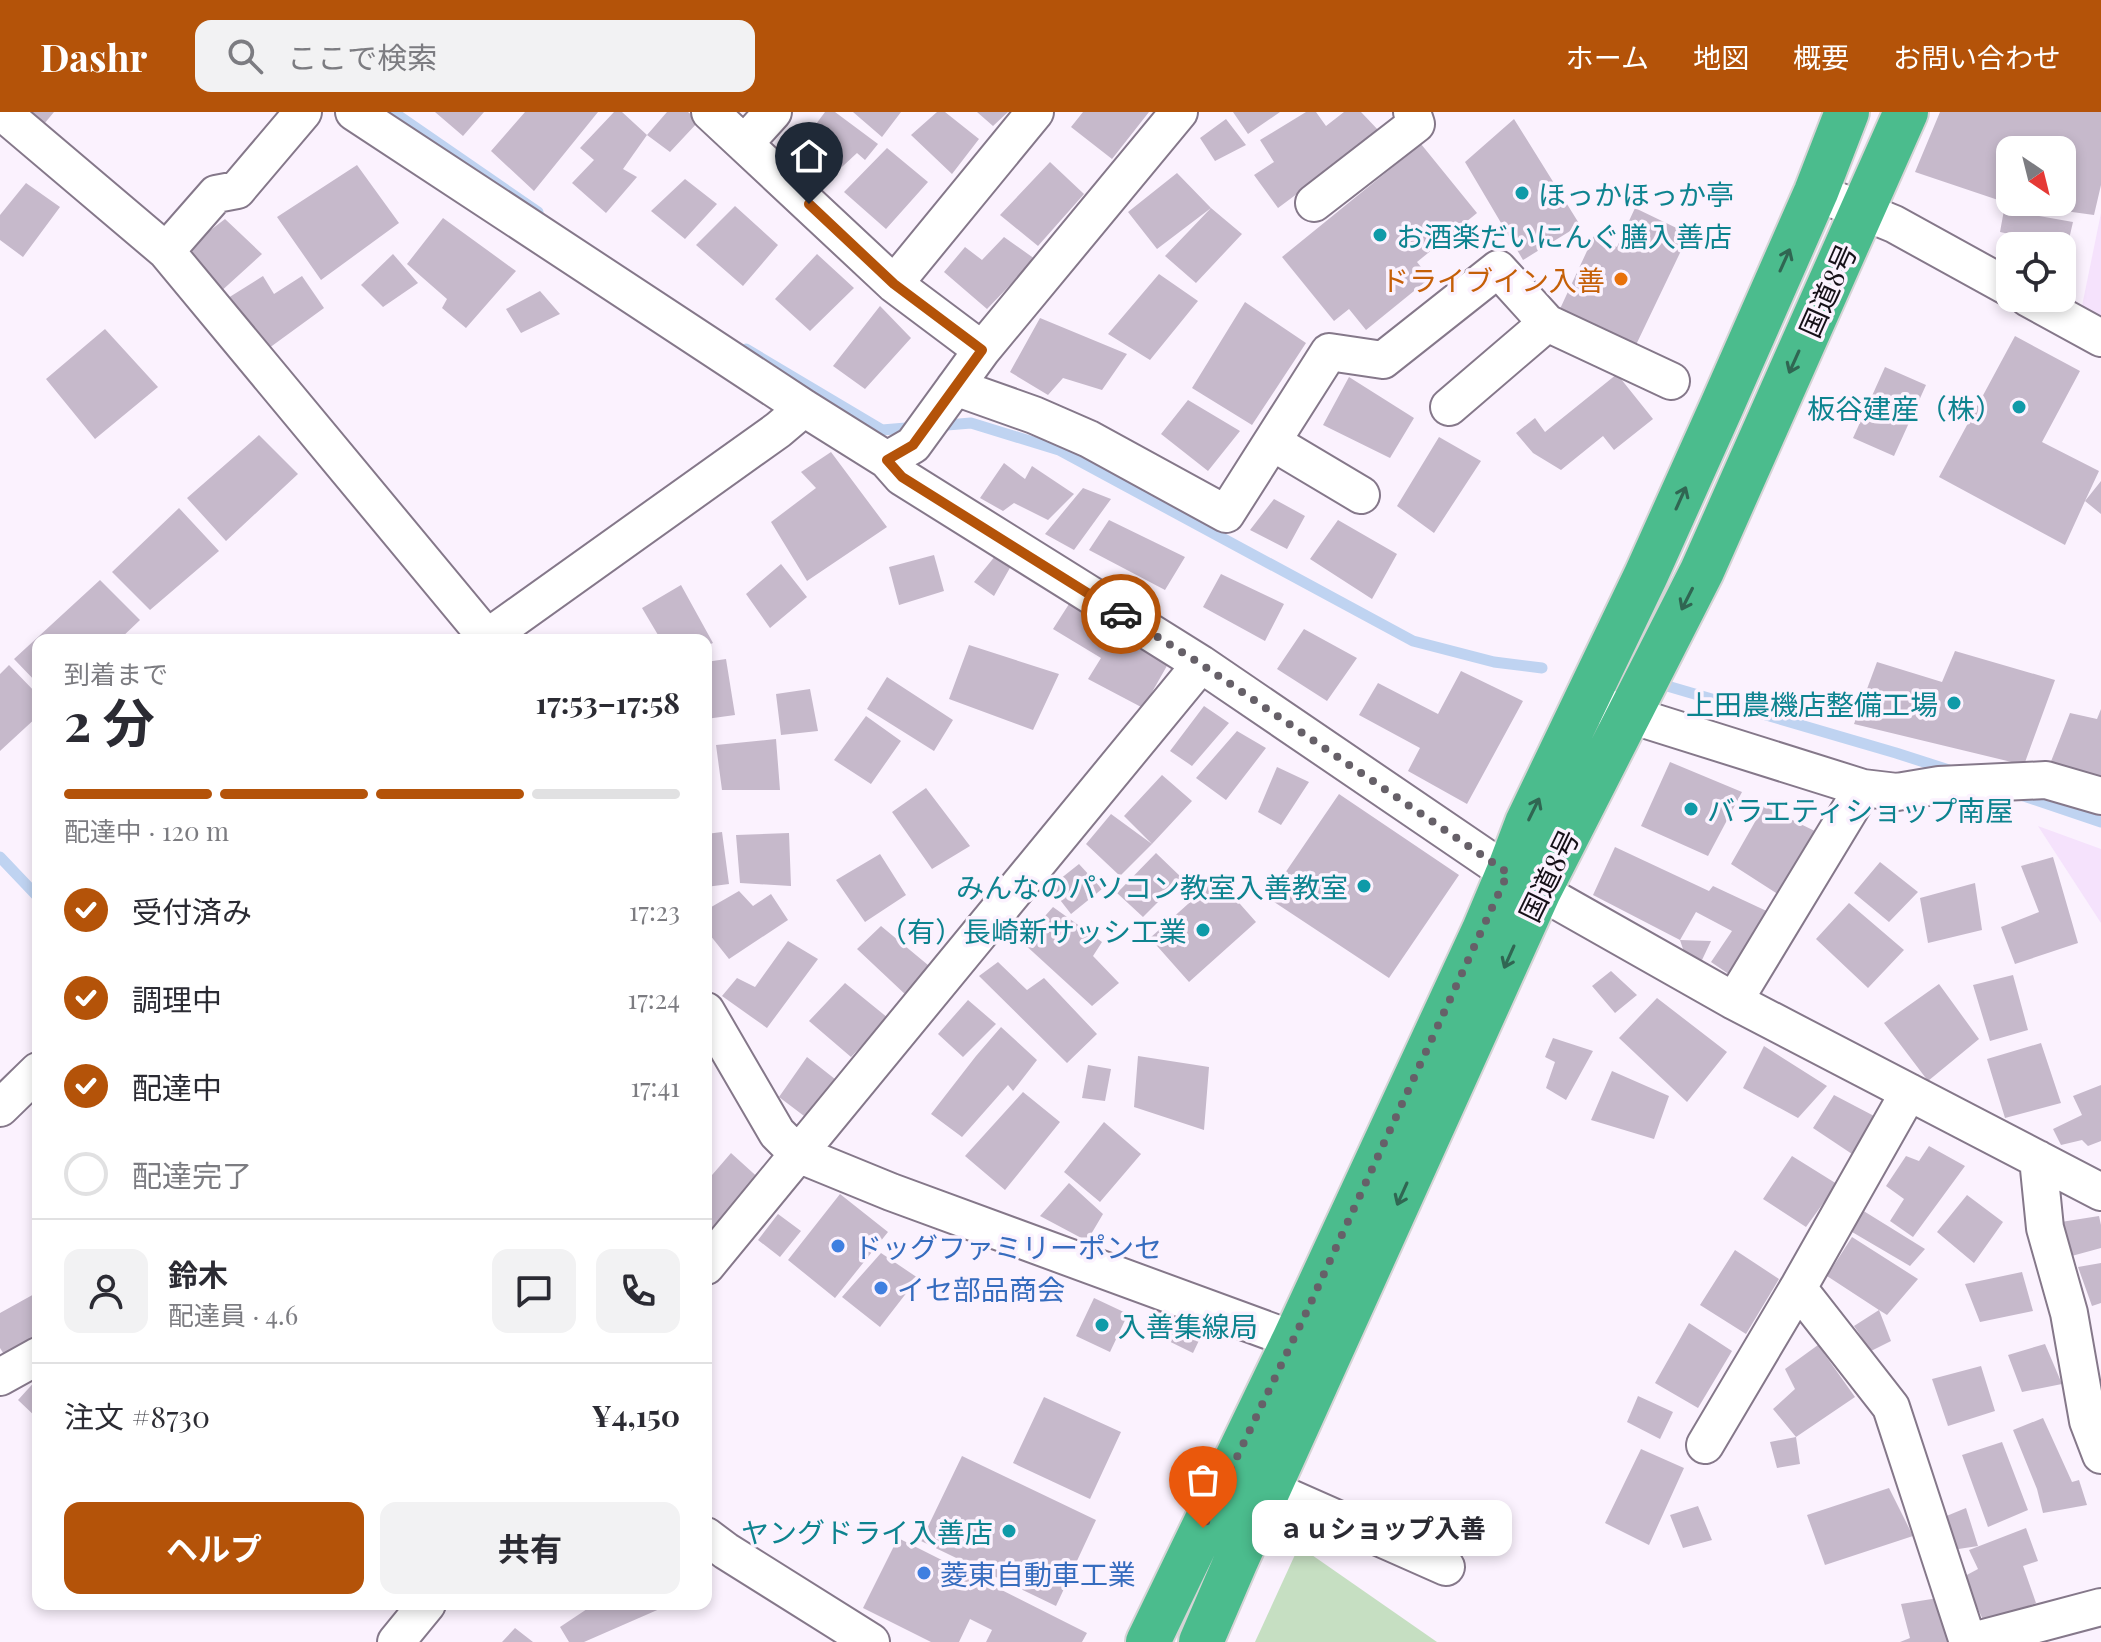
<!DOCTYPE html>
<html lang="ja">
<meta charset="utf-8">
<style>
:root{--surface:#fff;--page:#f2f2f3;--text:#2b2b33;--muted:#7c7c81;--line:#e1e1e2;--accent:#b45309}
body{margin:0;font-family:"Playfair Display","Noto Sans JP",serif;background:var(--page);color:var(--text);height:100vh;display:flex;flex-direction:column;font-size:30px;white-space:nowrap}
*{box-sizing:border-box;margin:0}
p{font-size:26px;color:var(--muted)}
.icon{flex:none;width:44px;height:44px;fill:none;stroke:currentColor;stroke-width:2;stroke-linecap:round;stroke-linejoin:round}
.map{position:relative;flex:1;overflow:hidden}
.drawer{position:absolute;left:32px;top:522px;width:680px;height:976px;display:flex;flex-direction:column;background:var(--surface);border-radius:16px;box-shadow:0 4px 12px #0003}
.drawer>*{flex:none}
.needle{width:52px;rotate:145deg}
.controls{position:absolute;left:1996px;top:24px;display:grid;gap:16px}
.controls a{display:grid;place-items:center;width:80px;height:80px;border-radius:16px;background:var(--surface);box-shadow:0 4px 12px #0003;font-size:40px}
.pin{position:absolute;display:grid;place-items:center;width:68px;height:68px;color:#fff;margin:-82px -34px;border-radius:50% 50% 50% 0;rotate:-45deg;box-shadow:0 0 8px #0007}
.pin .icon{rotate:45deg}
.courier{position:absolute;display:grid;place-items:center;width:80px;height:80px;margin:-40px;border:6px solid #b45309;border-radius:50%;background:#fff;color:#222;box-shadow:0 2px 10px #0007}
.bubble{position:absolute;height:56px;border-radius:16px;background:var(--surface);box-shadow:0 4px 12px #0003;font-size:26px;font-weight:700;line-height:56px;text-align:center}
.summary em{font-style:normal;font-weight:700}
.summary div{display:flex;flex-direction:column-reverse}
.summary{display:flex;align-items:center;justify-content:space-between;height:136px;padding:0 32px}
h1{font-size:52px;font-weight:700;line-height:60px}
.bar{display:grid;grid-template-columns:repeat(4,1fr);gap:12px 8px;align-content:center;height:96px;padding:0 32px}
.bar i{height:10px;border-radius:6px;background:var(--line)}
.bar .current{background:var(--accent)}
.bar p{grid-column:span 4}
.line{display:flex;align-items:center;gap:20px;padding:0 32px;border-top:2px solid var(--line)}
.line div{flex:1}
.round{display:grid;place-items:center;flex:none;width:84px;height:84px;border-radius:16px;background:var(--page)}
ol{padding:0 32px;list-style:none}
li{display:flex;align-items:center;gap:24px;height:88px}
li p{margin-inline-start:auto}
li .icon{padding:8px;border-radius:50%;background:var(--accent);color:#fff;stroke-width:4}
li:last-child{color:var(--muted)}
li i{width:44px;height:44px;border:4px solid var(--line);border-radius:50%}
.action{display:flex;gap:16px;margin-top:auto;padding:16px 32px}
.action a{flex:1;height:92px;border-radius:16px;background:var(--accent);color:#fff;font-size:32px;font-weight:700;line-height:92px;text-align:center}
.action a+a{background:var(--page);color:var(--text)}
header{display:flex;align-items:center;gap:48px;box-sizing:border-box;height:112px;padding:0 40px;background:var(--accent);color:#fff}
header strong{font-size:38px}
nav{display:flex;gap:44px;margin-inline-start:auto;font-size:28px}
.search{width:560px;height:72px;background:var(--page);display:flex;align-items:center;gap:20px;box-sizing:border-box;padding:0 28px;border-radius:16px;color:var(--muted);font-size:30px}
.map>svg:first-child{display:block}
.built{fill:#f5e2fc}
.green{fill:#c6dfc2}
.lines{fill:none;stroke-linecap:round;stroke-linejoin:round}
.stream{stroke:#bfd3f1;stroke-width:11}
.building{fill:#c6b9cb}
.minor-casing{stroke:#85788a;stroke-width:40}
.highway-casing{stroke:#d5d4d5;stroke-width:48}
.minor{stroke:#fff;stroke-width:36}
.highway{stroke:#4bbc8d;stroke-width:44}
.oneway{stroke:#306652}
.done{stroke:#666068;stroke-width:8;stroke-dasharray:0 14.4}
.route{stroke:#b45309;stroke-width:10}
.culture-dot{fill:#0f9aa8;stroke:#fbf2fe;stroke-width:3}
.food-dot{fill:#e8710a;stroke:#fbf2fe;stroke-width:3}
.shop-dot{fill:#3f7fe0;stroke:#fbf2fe;stroke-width:3}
.labels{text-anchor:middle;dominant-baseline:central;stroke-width:7;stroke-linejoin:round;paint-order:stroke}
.culture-label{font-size:28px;fill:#0d838f;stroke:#fbf2fe;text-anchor:end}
.food-label{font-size:28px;fill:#c56008;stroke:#fbf2fe;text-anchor:end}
.street-label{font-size:28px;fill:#161118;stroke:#fbf2fe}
.shop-label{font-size:28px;fill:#366cbe;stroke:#fbf2fe;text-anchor:start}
</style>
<header>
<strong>Dashr</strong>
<div class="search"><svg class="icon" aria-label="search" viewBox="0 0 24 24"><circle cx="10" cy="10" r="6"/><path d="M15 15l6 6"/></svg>ここで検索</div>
<nav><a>ホーム</a><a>地図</a><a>概要</a><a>お問い合わせ</a></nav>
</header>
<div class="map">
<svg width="2101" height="1530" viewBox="0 0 2101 1530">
<rect width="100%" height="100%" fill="#fbf2fe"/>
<path class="built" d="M2101,101v105l-19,-12z
M2038,714l63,23v74z"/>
<path class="green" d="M1299,1434l138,96h-182z"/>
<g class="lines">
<path class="stream" d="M393,0l145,100
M746,237l136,81 36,-3
M935,314l36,-3 88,27 354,191 81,21 48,6
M1657,571l239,70 56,18
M2021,683l80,27
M0,745l38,40"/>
</g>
<path class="building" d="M18,0h36l-15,18z
M435,0h49l-21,24z
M525,0h73l-64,79 -43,-40z
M614,0h8l25,23 -24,34 14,8 -31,36 -34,-30 22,-23 -14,-12z
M667,0h21l11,9 -29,31 -23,-17z
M825,0h10l43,32 -13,16 -8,-7 -27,25 -34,-27z
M853,0h48l-19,25z
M937,0h8l34,27 -27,35 -41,-39z
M977,0h31l-15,14z
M1083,0h66l-37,47 -41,-32z
M1233,0h47l-32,22z
M1306,0h10l10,14 18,-14h17l19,20 -102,76 -24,-33 20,-13 -14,-22z
M1940,0h161v73l-7,30 -81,-11v-2h49v-52h-52v54l-95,-32z
M1226,7l20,26 -31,16 -15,-23z
M1514,7l66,106 -57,35 -58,-98z
M1421,32l56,69 -60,49 13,16 -64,52 -17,-21 -15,12 -52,-64z
M887,36l41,34 -42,47 -42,-37z
M1050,50l34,32 -46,52 -38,-31z
M357,53l42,58 -78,57 -44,-63z
M1177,61l34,35 -54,41 -29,-37z
M685,67l32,25 -32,35 -34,-28z
M26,71l34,24 -37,50 -23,-17v-25z
M735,94l43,39 -35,41 -47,-41z
M1211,96l31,26 -46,49 -31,-27z
M1635,96l54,26 -54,113 -76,-36 35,-75 23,11z
M2004,98l69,12 -10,43 -1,-19h-48v-11l-14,-3z
M443,106l73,53 -50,57 -24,-20 5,-9 -40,-35z
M225,107l37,35 -44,40 -36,-42z
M1004,125l31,22 -48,50 -43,-37 21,-25 17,13z
M393,142l25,29 -35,24 -22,-22z
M817,142l37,34 -44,43 -35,-32z
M1159,162l39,27 -48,59 -42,-26z
M263,164l11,18 28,-18 22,32 -59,43 -37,-53z
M540,179l20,23 -39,19 -15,-24z
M1245,190l61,41 -54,82 -60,-37z
M880,194l31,32 -46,51 -32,-23z
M1040,206l87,36 -25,36 -39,-12 -15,17 -38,-23z
M105,217l53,58 -63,52 -49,-60z
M2015,224l65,35 -38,71 57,29 -14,30 16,-20v33l-16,-13 -20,44 -126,-68z
M1885,255l41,18 -32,71 -41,-18z
M1617,262l36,45 -39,31 -11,-14 -42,34 -28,-17 -17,-20 19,-15 10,14z
M1349,265l65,41 -24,40 -67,-33z
M1188,288l52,31 -32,40 -47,-37z
M259,323l39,39 -72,67 -39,-43z
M1439,325l42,24 -47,72 -37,-27z
M831,340l56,75 -80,54 -36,-59 45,-34 -15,-16z
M1004,351l21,16 7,-13 42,28 -26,26 -34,-17 -11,8 -23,-13z
M1083,376l28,11 -37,51 -29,-16z
M1274,387l31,17 -18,33 -37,-19z
M179,396l40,43 -69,59 -38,-38z
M1109,408l76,37 -20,33 -76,-40z
M1338,408l59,34 -25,45 -62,-40z
M934,443l10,36 -45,14 -10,-38z
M996,443l15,11 -17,30 -20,-14z
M781,452l26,33 -37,31 -24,-34z
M1221,462l63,30 -19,37 -62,-34z
M100,468l40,40 -21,20h-81v44l-24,-25z
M681,473l32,58 -7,3v-6h-45l-19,-32z
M1069,492l99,60 -25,44 -55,-29 13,-21 -48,-29z
M1304,517l53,29 -30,43 -50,-32z
M969,533l90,29 -26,56 -84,-31z
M1955,539l100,29 -31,85 -170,-41 23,-62 65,20z
M726,547l9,56 -29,4v-57z
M9,553l29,30v21l-38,35v-77z
M1461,559l62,30 -56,103 -59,-33 12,-23 -61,-33 19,-32 60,31z
M887,565l66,43 -19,31 -67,-42z
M810,577l8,42 -37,4 -5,-41z
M1204,594l25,17 -37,43 -22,-15z
M2101,597v69l-51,-14 20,-51 27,6z
M866,604l35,25 -30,43 -37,-24z
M1237,619l29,17 -40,52 -30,-22z
M776,627l4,51h-58l-6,-45z
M1670,650l72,30 -34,64 -67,-30z
M1277,655l32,15 -28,43 -23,-13z
M1162,663l30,26 -40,43 -28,-28z
M926,676l44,58 -38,23 -40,-57z
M1339,682l120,81 -70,103 -121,-80z
M1764,694l59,29 -39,63 -53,-34z
M1111,702l41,30 -32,32 -34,-32z
M722,720l7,52 -23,3v-53z
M789,721l2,53 -51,-3 -4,-48z
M1615,735l94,44 4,-5 60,28 -37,65 -25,-17 21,-31 -36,-19 -16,28 -87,-45z
M1156,741l26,25 -39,39 -26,-24z
M880,742l26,41 -41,27 -29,-42z
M2053,745l25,86 -63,21 -14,-37 38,-15 -18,-46z
M1880,750l38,30 -29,30 -35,-29z
M1079,752l23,25 -31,25 -21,-27z
M1217,766l39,44 -67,60 -39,-44z
M1975,771l7,47 -54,13 -8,-45z
M739,779l14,15 18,-12 17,26 -59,39 -23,-29v-20z
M1849,791l55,47 -36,38 -52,-49z
M1053,795l49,35 -9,14 26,27 -27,23 -70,-64z
M881,814l53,44 -27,26 -50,-47z
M1680,828l31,1 -9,19 -18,-8z
M788,829l30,18 -51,69 -45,-32 15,-18 18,9z
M998,850l29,28 17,-12 53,56 -30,29 -88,-87z
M1611,859l26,24 -22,18 -23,-27z
M2013,863l15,55 -38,11 -17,-56z
M845,871l43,35 -37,39 -42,-36z
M1939,872l40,55 -51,42 -44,-58z
M1657,886l70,54 -40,50 -68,-64z
M968,888l28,24 -33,33 -25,-23z
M1001,915l36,33 -24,31 -5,-6 -46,52 -31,-23 45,-58z
M1553,926l40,13 -27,49 -20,-12 9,-26 -10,-5z
M2041,931l20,60 -56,15 -18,-59z
M1764,934l63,40 -29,32 -55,-30z
M1138,944l71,11 -5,63 -70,-23z
M807,945l33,26 -28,39 -33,-25z
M1088,953l23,4 -6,32 -23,-3z
M1612,959l57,25 -15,43 -63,-19z
M2101,973v56l-13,5 -6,-6 -21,5 -8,-16 29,-14 -9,-19z
M1023,980l37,30 -55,68 -40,-34z
M1834,983l42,22 -24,37 -39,-26z
M1104,1010l37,32 -41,48 -36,-30z
M1929,1034l36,20 -52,71 -23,-16 14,-22 -18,-13 20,-30 13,5z
M731,1041l32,29 -57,68v-68z
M1792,1044l45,28 -31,43 -43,-28z
M1069,1071l34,31 -16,27 -47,-25z
M840,1082l48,38 -53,66 -47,-38z
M1967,1083l36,27 -29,41 -37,-31z
M1862,1098l63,39 -15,17 -63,-37z
M778,1102l23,17 -21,26 -22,-17z
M2099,1104l2,9v23l-33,9 -7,-35z
M1852,1125l66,42 -31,36 -8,-5 12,31 -20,10 -17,-25 25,-16 -52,-34z
M1735,1138l44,29 -33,55 -46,-29z
M881,1141l37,25 -38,49 -38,-30z
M2101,1151v40l-9,3 -14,-39z
M2022,1160l11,39 -53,11 -15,-38z
M36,1181l2,3v41l-33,19 -5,-8v-35z
M1094,1186l34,16 -18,38 -34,-16z
M1158,1193l47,23 -12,25 -47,-23z
M1689,1211l43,28 -34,57 -43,-25z
M2045,1232l17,40 -40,8 -14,-37z
M1818,1233l37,52 -59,40 -23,-28 22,-20 -10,-20z
M1981,1254l14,45 -47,15 -16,-47z
M38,1266v41l-20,-19z
M1638,1284l35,16 -13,27 -33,-17z
M1044,1285l77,35 -31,67 -77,-36z
M2043,1306l29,64 7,-2 8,25 -44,8 -6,-24 -24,-59z
M1796,1325l4,27 -23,4 -7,-26z
M2002,1330l26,68 -40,17 -26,-72z
M1641,1337l43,19 -35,77 -44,-22z
M962,1344l134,64 -40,86 -135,-65z
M1889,1376l24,48 -88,29 -18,-50z
M1698,1394l14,34 -29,8 -13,-33z
M1966,1396l12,38 -26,4 -8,-33z
M2026,1416l12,33 -15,5 13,37 -51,21 -22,-47 15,-8 -9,-19z
M898,1426l189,95 -5,9h-96l6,-12 -22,-11 -11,23h-28l-68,-34z
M1938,1486l12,44h-50l10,-4 -9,-34z
M584,1492h87l-87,38h-15l-9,-15 27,-18z
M515,1516l18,14h-31z"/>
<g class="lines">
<g class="minor-casing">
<path id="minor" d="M2,0l164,139 323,389
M354,0l450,296 83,52 15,17 299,187 307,209 226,128 367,191
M710,0l184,172 88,66
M745,31l28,-31
M1816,80l78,32 116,64
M1314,91l102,-79 -4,-12
M166,139l50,-57 21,-4 66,-78
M894,172l141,-172
M2028,186l73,40
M955,275l79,28 55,24 137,75 103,-162 54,8 115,-91 49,54
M1449,295l98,-84 124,58
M1272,330l89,53
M887,348l26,-15 69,-95 197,-238
M484,528l294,-210 26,-22
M1602,594l261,82 34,4 42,-7 107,-5 55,16
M1734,889l129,-213
M706,899l71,122 21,21 93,38 403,148
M1909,980l-111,196 93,119 77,235
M0,996l38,-37
M2038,1047l7,69 24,85 19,108 13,34
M706,1154l495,-602
M0,1265l38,-21
M1705,1333l93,-157
M1245,1366l201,89
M706,1424l20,15 145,91
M396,1530l31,-38
M1969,1530l132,-35"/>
</g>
<g class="highway-casing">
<path id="highway" d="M1148,1530l146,-302 190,-410 24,-57 19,-50 119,-248 75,-167 95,-216 31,-80
M1201,1530l34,-79 304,-672 163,-320 204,-459"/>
</g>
<use href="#minor" class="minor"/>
<use href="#highway" class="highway"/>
</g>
<defs><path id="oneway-shaft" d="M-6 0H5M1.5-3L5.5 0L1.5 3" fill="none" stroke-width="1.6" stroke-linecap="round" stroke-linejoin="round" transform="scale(2)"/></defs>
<g class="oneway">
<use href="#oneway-shaft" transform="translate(1785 148) rotate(-66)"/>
<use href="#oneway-shaft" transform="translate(1794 250) rotate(114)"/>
<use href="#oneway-shaft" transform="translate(1681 386) rotate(-66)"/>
<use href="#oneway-shaft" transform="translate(1687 487) rotate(117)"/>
<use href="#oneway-shaft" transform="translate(1534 697) rotate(-64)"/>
<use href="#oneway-shaft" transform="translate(1509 845) rotate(114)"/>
<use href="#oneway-shaft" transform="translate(1402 1082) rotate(114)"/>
</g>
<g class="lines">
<path class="done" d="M1121,502l80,50 307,209 -202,440 -103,215"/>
<path class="route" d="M809,92l85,80 88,66 -69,95 -26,15 15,17 219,137"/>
</g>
<g class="culture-dot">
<circle cx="1522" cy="81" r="8"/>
<circle cx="1380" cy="123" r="8"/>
<circle cx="2019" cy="295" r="8"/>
<circle cx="1954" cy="591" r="8"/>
<circle cx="1691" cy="697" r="8"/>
<circle cx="1364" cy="774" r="8"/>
<circle cx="1203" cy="818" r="8"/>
<circle cx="1102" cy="1213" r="8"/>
<circle cx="1009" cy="1419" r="8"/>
</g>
<circle class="food-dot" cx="1621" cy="167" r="8"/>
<g class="shop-dot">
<circle cx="838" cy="1134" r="8"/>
<circle cx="881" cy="1176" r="8"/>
<circle cx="924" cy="1461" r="8"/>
</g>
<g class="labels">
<g class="culture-label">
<text x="1538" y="81" text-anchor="start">ほっかほっか亭</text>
<text x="1396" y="123" text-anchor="start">お酒楽だいにんぐ膳入善店</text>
<text x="2003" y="295">板谷建産（株）</text>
<text x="1938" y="591">上田農機店整備工場</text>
<text x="1707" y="697" text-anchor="start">バラエティショップ南屋</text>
<text x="1348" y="774">みんなのパソコン教室入善教室</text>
<text x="1187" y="818">（有）長崎新サッシ工業</text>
<text x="1118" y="1213" text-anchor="start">入善集線局</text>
<text x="993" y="1419">ヤングドライ入善店</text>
</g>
<g class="food-label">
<text x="1605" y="167">ドライブイン入善</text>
</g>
<g class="street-label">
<text transform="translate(1827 178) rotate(-66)">国道8号</text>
<text transform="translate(1548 763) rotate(-64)">国道8号</text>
</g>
<g class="shop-label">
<text x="854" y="1134">ドッグファミリーポンセ</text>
<text x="897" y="1176">イセ部品商会</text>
<text x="940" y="1461">菱東自動車工業</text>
</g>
</g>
</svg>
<div class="controls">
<a><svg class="needle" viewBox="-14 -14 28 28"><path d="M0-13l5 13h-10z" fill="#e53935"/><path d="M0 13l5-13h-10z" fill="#7c7c81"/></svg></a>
<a><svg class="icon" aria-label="locate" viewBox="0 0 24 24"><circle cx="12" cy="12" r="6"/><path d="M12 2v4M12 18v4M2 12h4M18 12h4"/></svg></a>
</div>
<div class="pin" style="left:1203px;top:1416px;background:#ea580c"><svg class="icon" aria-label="bag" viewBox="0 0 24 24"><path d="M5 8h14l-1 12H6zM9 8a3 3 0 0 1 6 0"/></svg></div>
<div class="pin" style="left:809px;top:92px;background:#1f2937"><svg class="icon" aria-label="home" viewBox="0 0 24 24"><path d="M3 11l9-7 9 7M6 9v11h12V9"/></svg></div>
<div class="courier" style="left:1121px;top:502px"><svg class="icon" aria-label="car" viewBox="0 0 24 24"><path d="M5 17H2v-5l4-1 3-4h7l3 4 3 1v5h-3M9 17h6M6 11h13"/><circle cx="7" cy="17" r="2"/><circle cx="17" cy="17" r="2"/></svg></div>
<div class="bubble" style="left:1252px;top:1388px;width:260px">ａｕショップ入善</div>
<section class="drawer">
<div class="summary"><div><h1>2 分</h1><p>到着まで</p></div><em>17:53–17:58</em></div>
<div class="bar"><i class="current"></i><i class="current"></i><i class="current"></i><i></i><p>配達中 · 120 m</p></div>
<ol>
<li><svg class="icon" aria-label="check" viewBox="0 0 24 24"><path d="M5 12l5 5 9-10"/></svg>受付済み<p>17:23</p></li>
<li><svg class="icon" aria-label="check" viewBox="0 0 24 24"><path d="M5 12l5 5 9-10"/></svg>調理中<p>17:24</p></li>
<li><svg class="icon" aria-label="check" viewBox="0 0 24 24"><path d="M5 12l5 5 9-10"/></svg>配達中<p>17:41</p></li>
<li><i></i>配達完了</li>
</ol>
<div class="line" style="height:144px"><a class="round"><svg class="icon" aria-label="person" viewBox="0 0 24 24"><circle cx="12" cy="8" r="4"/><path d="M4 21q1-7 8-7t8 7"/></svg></a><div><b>鈴木</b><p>配達員 · 4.6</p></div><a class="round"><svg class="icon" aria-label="chat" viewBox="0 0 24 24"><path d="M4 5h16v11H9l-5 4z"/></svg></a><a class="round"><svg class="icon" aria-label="phone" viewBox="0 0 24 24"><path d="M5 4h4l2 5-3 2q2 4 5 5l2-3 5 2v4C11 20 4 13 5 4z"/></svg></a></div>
<div class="line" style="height:104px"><div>注文 #8730</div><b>¥4,150</b></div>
<div class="action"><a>ヘルプ</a><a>共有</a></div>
</section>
</div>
